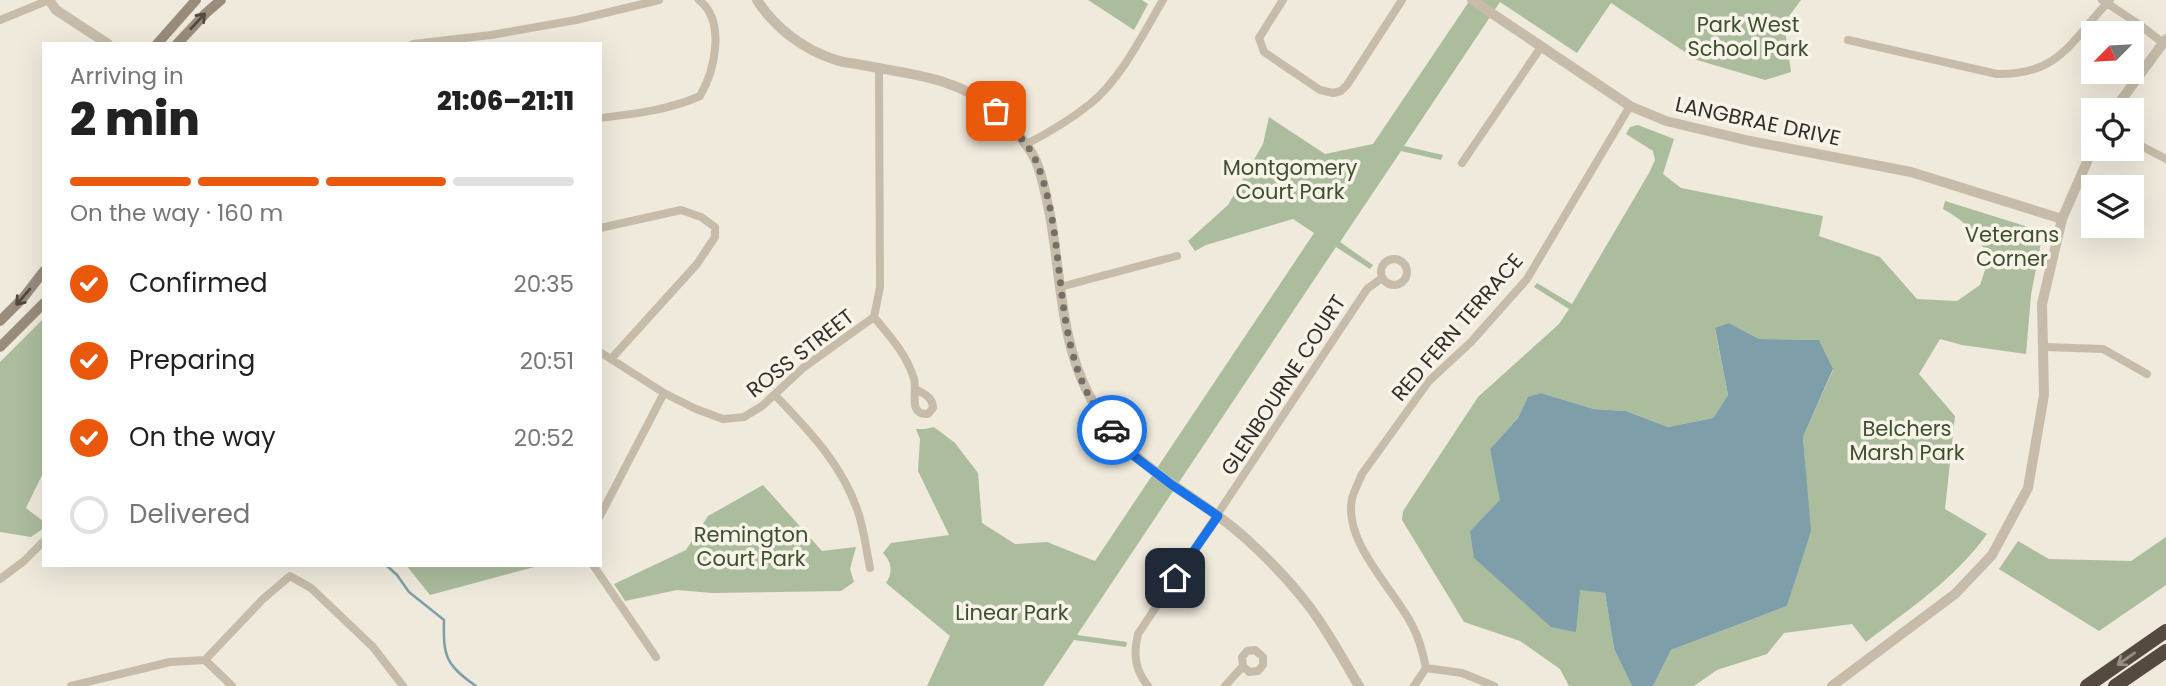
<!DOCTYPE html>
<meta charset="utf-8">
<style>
:root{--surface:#fff;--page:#f2f2f2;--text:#222;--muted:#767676;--line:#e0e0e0;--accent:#ea580c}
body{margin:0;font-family:Poppins,sans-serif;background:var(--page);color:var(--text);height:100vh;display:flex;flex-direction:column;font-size:26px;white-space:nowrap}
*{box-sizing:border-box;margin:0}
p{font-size:23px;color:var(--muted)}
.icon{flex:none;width:38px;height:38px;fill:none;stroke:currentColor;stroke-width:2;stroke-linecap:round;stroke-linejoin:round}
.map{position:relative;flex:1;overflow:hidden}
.details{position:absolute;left:42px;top:42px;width:560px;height:525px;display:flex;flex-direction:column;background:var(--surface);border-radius:0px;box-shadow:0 7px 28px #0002}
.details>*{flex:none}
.needle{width:46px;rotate:246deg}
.fabs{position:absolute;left:2081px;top:21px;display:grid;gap:14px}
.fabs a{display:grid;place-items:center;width:63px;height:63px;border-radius:0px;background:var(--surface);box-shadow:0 7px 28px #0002;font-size:35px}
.pin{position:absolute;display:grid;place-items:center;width:60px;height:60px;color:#fff;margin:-30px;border-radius:14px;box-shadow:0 4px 10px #0006}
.courier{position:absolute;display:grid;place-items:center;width:70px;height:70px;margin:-35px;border:5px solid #1a73e8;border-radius:50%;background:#fff;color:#222;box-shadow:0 2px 9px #0007}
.headline em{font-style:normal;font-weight:800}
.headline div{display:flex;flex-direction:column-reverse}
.headline{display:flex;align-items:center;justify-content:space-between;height:119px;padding:0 28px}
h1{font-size:46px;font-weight:800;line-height:52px}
.bar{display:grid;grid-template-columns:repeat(4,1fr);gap:10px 7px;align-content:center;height:84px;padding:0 28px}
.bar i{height:9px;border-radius:5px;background:var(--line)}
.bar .active{background:var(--accent)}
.bar p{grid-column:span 4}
ol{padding:0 28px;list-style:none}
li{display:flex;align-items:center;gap:21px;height:77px}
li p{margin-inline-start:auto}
li .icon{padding:7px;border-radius:50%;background:var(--accent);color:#fff;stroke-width:4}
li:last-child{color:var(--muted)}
li i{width:38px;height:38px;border:4px solid var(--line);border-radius:50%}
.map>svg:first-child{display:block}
.green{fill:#acbd9e}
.water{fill:#7e9fa9}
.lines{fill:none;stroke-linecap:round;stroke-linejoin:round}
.stream{stroke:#7e9fa9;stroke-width:2.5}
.minor{stroke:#c6bca9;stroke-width:8}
.tertiary{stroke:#c6bca9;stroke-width:10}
.secondary{stroke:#998c7b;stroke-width:10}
.motorway{stroke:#544a40;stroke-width:14}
.oneway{stroke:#524a41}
.oneway2{stroke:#958e83}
.done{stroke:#757067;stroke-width:7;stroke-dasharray:0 12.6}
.route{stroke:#1a73e8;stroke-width:9}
.labels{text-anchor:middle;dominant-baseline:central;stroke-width:7;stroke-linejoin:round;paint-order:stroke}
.park-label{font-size:21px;fill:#3d502f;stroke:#f7f3e8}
.street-label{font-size:21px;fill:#342e28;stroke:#f7f3e8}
</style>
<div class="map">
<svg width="2166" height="686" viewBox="0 0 2166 686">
<rect width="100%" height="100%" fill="#efeadc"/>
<path class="green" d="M1088,0h54l6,4 -14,26z
M1470,0h331l-17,23 7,49 -26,8 -68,-20 -86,-57 -34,50 -77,-51 -96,144 39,9 -2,5 -40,-9 -61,91 33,23 -3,4 -34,-22 -259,388 50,7 -1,5 -52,-7 -31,46h-116l23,-50 -64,-53c7,-10 6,-21 -3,-30l8,-10 58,-8 -31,-64 2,-32 -4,-10h9l9,-2 21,16 23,30 4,50 33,21 32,-2 48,19 219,-328 -21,-14 -87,26 -11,6 -7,-10 40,-36 35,-61 6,-27 56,37 48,-10z
M1638,125l36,14 -11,35 18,14 142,28 -4,20 61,21 37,42 40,2 23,-16 9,-27c-13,-25 -21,-35 -46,-49l2,-8 93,29 4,7 -11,58 -5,59 -64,-9 -22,-6 -21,35 36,42 -10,93 42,25c-32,45 -78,75 -121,108l-14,-18 -68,9 -17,21 -50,16 -23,16h-41l18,-36 116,-44 23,-75 -7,-94 30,-67 -14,-30 -60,-1 -30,-16 -14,6 13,66 -15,23 -45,9 -42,-16 -32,-2 -53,-16 -13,5 -10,20 -28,31 11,51 -31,31 109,58 26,4 9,56 18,37h-63l-9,-17 -40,-28 -56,-19 -62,-102 1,-9 75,-114 81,-73 10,-15 -35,-22 3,-4 35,21 77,-131 6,-13 -2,-9 -27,-17 4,-7z
M44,318v153l-18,37 18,14v6l-13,9 -31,-5v-170z
M763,485l59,66 34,-4 -6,22 4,13 -13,9 -129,2 -35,-3 -52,11 -11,-17 72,-34 22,-34z
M2166,537v48l-67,46 -100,-62 19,-28 31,18 82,2z
M406,565h136l-112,30z"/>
<path class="water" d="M1729,323l30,16 60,1 14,29 -30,68 8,94 -24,75 -116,44 -18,36h-21l-18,-37 -9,-56 -25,-3 -4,42 -25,-5 -77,-69 -4,-27 30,-31 -10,-51 28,-31 10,-21 13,-4 53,16 32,2 42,16 45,-9 15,-23 -13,-67z"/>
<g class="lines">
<path class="stream" d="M386,565l11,10 12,17 35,28c-1,37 2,45 32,66"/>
<path class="minor" d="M1283,0l-24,38 5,14 56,38 13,3 8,-2 6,-6 55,-85
M2102,0l38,25 23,18
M0,20l49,-20
M1848,40l149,34c64,1 74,-34 113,-74
M413,44l78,-9 85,-15 83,-20
M600,118c34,-4 69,-8 100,-22 15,-26 26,-75 -1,-96
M2132,141l34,18
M1025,145c23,-12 45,-25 65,-41 31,-25 53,-70 73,-104
M1462,163l79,-116
M600,228l81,-18 20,7 14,10v10l-18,27 -86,95
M1381 272a13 13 0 1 1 26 0a13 13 0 1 1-26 0Z
M1060,287l117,-31
M874,317c15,18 33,38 40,62 4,13 -7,36 14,35l5,-6c0,-10 -8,-14 -16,-18
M2044,347l59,2 44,25
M600,352l64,41 32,16 27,10 21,-2 18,-11 41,-38 71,-51 6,-30 -1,-219
M775,395c33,35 66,68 82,114 7,19 9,40 13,59
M600,516l64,-123
M593,565l63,92
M0,579l24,-18 20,-20
M205,660l58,-61 27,-23 21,12 62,59 30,39
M1426,668l36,5 32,13
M71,686l99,-24 35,-2 27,26
M1148,686c-13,-16 -15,-32 -10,-52l229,-345 15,-11
M1225,686l18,-20 -1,-9 5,-6 8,-1 8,7v8l-5,6 -9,1 -6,-6
M1414,686l12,-18c-3,-15 -6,-28 -13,-41 -18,-37 -70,-84 -61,-128 2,-9 7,-17 10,-25l67,-93 42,-39 56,-63 103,-173"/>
<path class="tertiary" d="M49,0l7,10 52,34
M757,0c18,28 47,50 79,60 8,3 17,3 26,5 47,9 95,12 133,45 12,10 33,35 40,49 8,17 11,38 15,56 11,60 10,125 39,180 39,78 109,96 166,152 17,16 35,35 50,54 21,26 37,57 54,85
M1472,0l158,106 36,15 84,20 161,31 151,47
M2114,110l52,-71
M1832,686l123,-92 37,-39 36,-67 16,-93 -2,-91 20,-85 31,-71"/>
<path class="secondary" d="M157,44l39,-44
M177,44l29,-31 15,-13
M0,321l23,-23 21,-27
M0,347l44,-44"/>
<path class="motorway" d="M2087,686l79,-55
M2115,686l51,-35"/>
</g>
<defs><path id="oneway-shaft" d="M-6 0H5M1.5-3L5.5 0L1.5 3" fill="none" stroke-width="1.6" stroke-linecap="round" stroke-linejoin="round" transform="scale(1.75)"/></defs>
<g class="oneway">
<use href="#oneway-shaft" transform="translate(198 21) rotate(-47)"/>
<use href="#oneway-shaft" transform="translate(23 297) rotate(131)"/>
</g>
<use class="oneway2" href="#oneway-shaft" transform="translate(2126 659) rotate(145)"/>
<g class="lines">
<path class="done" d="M996,111c13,15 32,31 40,50 36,86 9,192 76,269"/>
<path class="route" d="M1112,430l22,26 38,29 46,31 -43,62"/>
</g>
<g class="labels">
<g class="park-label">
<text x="1748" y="24">Park West<tspan x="1748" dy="24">School Park</tspan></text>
<text x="1290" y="167">Montgomery<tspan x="1290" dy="24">Court Park</tspan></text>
<text x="2012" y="234">Veterans<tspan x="2012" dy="24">Corner</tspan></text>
<text x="1907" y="428">Belchers<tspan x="1907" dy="24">Marsh Park</tspan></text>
<text x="751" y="534">Remington<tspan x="751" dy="24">Court Park</tspan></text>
<text x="1012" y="612">Linear Park</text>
</g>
<g class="street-label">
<text transform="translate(1758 121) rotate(12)">LANGBRAE DRIVE</text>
<text transform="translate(1457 327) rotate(-49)">RED FERN TERRACE</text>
<text transform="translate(800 353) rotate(-38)">ROSS STREET</text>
<text transform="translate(1283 385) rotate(-57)">GLENBOURNE COURT</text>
</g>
</g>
</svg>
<div class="fabs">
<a><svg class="needle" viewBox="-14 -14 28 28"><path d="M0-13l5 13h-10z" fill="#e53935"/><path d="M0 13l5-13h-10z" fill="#767676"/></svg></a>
<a><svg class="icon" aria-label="locate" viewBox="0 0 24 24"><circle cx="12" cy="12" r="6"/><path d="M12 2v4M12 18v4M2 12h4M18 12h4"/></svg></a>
<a><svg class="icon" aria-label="layers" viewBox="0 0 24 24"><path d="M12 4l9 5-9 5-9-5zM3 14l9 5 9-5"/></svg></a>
</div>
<div class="pin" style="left:996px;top:111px;background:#ea580c"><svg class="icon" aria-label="bag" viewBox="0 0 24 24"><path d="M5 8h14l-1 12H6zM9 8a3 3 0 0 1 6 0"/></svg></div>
<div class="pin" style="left:1175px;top:578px;background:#1f2937"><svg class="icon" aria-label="home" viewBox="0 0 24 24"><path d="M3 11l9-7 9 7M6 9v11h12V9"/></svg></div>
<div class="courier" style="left:1112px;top:430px"><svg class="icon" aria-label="car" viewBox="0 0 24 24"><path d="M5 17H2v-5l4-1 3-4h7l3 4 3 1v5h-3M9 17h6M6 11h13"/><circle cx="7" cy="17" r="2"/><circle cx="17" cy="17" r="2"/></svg></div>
<section class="details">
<div class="headline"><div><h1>2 min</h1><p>Arriving in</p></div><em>21:06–21:11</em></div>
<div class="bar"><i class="active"></i><i class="active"></i><i class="active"></i><i></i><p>On the way · 160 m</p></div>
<ol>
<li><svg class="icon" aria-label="check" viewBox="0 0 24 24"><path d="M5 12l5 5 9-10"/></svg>Confirmed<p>20:35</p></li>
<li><svg class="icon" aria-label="check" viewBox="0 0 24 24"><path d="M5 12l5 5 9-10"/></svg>Preparing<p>20:51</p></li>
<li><svg class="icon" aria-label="check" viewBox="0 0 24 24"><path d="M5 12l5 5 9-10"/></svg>On the way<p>20:52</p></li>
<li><i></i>Delivered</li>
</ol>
</section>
</div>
